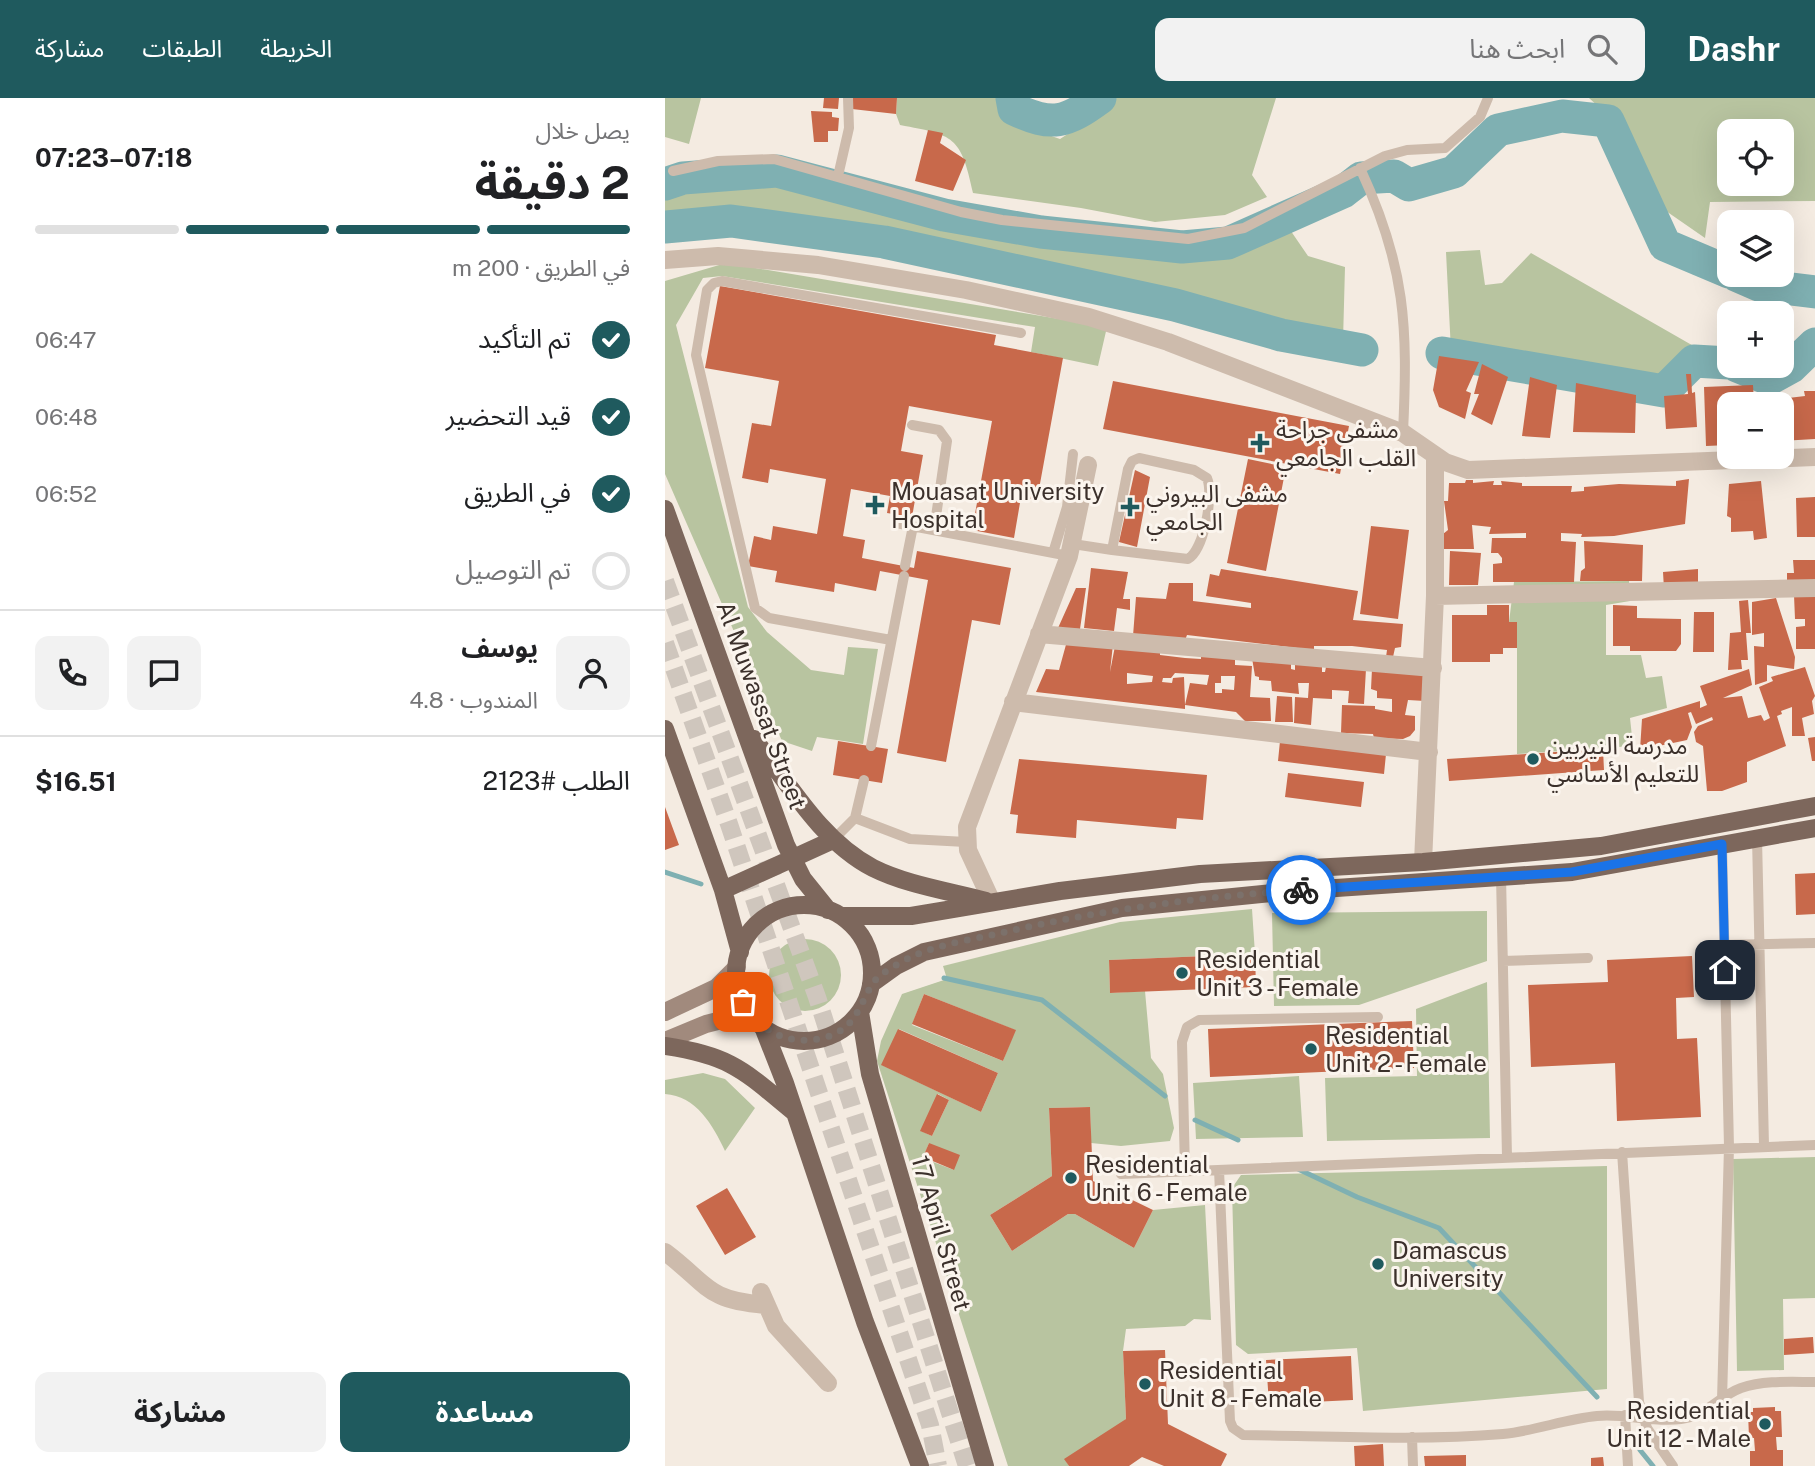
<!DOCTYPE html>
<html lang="ar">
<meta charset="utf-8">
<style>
:root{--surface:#fff;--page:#f2f2f2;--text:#202124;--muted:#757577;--line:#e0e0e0;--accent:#1f5a5e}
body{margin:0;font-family:"Public Sans","Noto Sans Arabic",sans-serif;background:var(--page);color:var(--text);direction:rtl;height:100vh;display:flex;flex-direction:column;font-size:26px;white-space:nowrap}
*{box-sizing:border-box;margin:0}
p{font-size:23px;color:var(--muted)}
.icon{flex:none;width:38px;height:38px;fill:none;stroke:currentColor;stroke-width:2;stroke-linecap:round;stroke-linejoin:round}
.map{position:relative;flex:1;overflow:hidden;direction:ltr}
.sheet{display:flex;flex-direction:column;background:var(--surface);width:665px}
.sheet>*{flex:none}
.buttons{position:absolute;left:1052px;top:21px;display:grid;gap:14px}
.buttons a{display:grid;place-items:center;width:77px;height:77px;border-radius:14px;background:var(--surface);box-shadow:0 7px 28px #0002;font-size:35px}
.pin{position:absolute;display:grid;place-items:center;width:60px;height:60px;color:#fff;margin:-30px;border-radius:14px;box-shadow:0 4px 10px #0006}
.courier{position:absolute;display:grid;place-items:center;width:70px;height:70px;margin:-35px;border:5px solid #1a73e8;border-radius:50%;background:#fff;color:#222;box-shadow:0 2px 9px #0007}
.headline em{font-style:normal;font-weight:700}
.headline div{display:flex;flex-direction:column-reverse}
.headline{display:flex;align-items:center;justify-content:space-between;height:119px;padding:0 35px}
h1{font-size:46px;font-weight:700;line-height:52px}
.bar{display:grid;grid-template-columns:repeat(4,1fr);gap:10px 7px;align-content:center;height:84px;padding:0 35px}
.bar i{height:9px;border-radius:5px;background:var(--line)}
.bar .active{background:var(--accent)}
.bar p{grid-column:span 4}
.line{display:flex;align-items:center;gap:18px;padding:0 35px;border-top:2px solid var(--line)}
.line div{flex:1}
.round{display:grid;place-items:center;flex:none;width:74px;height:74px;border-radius:14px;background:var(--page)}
ol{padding:0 35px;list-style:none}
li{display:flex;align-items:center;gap:21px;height:77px}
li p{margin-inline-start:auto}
li .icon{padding:7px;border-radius:50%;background:var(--accent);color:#fff;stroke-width:4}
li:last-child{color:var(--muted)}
li i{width:38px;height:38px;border:4px solid var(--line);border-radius:50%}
.cta{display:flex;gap:14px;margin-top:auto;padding:14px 35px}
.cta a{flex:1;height:80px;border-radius:14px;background:var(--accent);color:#fff;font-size:28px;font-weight:700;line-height:80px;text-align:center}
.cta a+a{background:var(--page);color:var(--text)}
header{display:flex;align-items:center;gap:42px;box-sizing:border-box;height:98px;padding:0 35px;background:var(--accent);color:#fff}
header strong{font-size:33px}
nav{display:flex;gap:38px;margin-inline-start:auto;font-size:24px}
.search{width:490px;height:63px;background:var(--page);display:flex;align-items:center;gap:18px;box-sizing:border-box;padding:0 24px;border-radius:14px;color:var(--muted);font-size:26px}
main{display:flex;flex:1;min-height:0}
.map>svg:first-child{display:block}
.green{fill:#b8c4a0;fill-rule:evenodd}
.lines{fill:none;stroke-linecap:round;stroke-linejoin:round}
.stream{stroke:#7fb0b2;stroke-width:5}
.river{stroke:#7fb0b2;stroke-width:33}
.building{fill:#c8694b;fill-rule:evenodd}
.primary-tunnel{stroke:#cfc6bd;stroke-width:18;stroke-dasharray:18 9;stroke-linecap:butt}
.lane{stroke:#cdbbac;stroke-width:10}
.street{stroke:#cdbbac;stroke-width:18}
.secondary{stroke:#a18a7d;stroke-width:18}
.primary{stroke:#7d675c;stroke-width:18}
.done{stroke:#7c716b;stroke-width:7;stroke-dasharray:0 12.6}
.route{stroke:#1a73e8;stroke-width:9}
.poi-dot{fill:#1f5a5e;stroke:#fbf5ee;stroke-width:2.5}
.labels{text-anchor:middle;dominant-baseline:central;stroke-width:6;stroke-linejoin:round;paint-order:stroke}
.poi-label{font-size:24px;fill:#3b302b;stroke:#fbf5ee;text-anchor:start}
.street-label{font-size:24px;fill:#3b302b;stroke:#fbf5ee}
</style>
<header>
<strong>Dashr</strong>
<div class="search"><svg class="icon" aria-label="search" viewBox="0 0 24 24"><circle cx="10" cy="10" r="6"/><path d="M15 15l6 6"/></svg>ابحث هنا</div>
<nav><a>الخريطة</a><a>الطبقات</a><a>مشاركة</a></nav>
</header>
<main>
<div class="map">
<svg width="1150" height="1368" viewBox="0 0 1150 1368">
<rect width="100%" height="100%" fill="#f4ebe1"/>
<path class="green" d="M0,0h36l-12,46 -24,-7z
M232,0h108l15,27 40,14 40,-26 16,-15h160l-24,77 15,22 -42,18 -70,7 -74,-14 -108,-15c-12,-57 -19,-58 -73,-68l-4,-11z
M924,0h226v103l-105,1 -5,36 -39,-27 -54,-92zM1064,33h52v53h-52z
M113,77l156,41 245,34 56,-5 49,-24 24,35 37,11 -2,74 -167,-45 -287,-62 -159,-20 -65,3v-28l19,-9z
M815,152l5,35 17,-2 29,-30 180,103 -20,1 -29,29 -211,-35 -5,-99z
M61,165l381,64 -9,39 -67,-14 4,-25 -313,-51 -19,2 -27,47 72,282 19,25 44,38 33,5 4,-28 30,2 -15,95 -46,-7 -5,14 -30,-10 -117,-267v-193z
M964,483l1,20 -24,4v50h35l5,23 16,-2 5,32 -37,10 3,28 -116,8v-131l-8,-1 5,-40z
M587,811l3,45 -146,6 1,33 35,-2 6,67 12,16 11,54 -4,13 -49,5 -30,-3 -1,-36 -41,1 3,68 -62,39 22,36 56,-37h7l59,34 19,-38 52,-5 6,115 -17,-1 -9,7 -59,3 -3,22 3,68 -5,6 -56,34 4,7h-61l-131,-405 4,-20 21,-47 45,-15 -4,-13 177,-44zM259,896l91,36 -12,31 -91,-36zM234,931l99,44 -17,39 -99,-47zM273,996l11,6 -17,36 -11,-5zM264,1045l25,27 -31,-12z
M822,813v50l-128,44 -85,1 -2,-93z
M104 877a36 36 0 1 1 72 0a36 36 0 1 1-72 0Z
M822,884l3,156 -163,3 -2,-63 92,-2 -1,-67z
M38,975l22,6 30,29 -30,43c-12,-26 -29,-55 -60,-57v-14z
M634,978l4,61 -107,2 -3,-56z
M1150,1059v141l-32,1 1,71 -47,1 -4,-212z
M942,1068v223l-244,22 -6,-63 -109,6 -12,-9 -4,-157 9,-13z"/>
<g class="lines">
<path class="stream" d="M0,774l36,12
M279,880l98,22 123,96
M530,1022l43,20
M633,1071l59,28 82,31 158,169
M975,1352l13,16"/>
<path class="river" d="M347,0l2,11c38,18 52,14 86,-11
M0,86l18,-6 94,-7 167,44 97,17 141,15 46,-4 115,-51 18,-14 33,-2 15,9 45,-13 44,-42 64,-14 46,5 57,124 64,27
M0,129l66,-6 153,21 291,63 106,30 81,15
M1071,177l23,10 56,7
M777,255l222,38 30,-30 35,2
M1072,268l32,13 22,-12 24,-23"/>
</g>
<path class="building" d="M159,0h15l-1,11 -15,-1z
M188,0h44l-1,16 -44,-5z
M146,13l21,1v5l7,1 -1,13h-10v11h-14z
M263,32l15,3 -3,10 26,17 -13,31 -38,-10z
M55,188l276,49 -2,10 69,13 -26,142 -16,-3 -7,41 -42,-8 20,-109 -83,-15 -8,45 22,4 -11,62 -25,-4 3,-17 -39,-7 -8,47 22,4 -3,18 52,10 3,-17 94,17 -11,57 -28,-5 -26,142 -49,-9 31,-173 -48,-9 -4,20 -41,-8 -1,9 -59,-10 2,-11 -29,-5 6,-30 17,4 2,-14 44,8 9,-55 -56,-10 -2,14 -26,-5 10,-55 19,3 8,-45 -74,-13z
M774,258l40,6 -13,29 5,2 -6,26 -26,-12 -6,-17z
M817,266l26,13 -16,48 -21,-11 8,-20h-5z
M1021,276h5l1,19 3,-1 2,35 -31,2 -2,-33 24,-2z
M865,279l27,8 -7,53 -28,-2z
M448,283l236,45 -9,48 -237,-45z
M911,285l60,12 -1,38 -62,-1z
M1088,287l1,19h-25v41l-23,1 -2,-59z
M1139,293h11v48l-34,2v-37h-10v-4l34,-4z
M583,361l38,8 -20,104 -39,-8z
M470,372l15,7 -13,70 -18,-5z
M1024,381l-4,45 -71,12 -33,1 1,-3 -21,-1v8l15,1 -2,40h-81v-18l9,-1v-5l-4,-5h-7l1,-15h34v-5l-37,1 2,-7 -19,-2 2,24h-31v-15l5,-4 -4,-29h4l1,-18h16l1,-3h7v3l21,-2 -1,4h9l-1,-4 21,2v3h50l-1,6 13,-1v-4l35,-3 57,2v-5z
M1096,383l6,57 -13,2 -1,-9 -22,1v-14l-4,-2 2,-32z
M1150,399v40h-18l-1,-39z
M706,428l38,4 -11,89 -38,-5z
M919,443l59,4 -1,36h-62l1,-10 4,-3z
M785,453l31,2 -3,32h-29z
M1128,462h22v25l-28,1v-13h7z
M426,470l37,4 -5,27h7v11l-13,-2 -3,23 -30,-3z
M556,471l137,22 -5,29 50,4 -2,23 -6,1 -2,9h-7l1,-7 -35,-4h-38v4l-127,-15 -3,8 -51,-7 3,-39 30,2 3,-16h24v18l58,7v-5l-45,-7 4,-22 9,2z
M1033,471v20h-34l-1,-17z
M411,490h10l-6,41 -22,-1z
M1150,496v55h-19v-22l9,-1v-7h-10l-1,-24z
M1111,500l19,59 -1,12 -27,-4v16l-12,4 -1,-39 10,1v-14l-12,2v-33z
M1083,502l3,33h-5l2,27h-7l1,9 -14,1 2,-37 11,-1 -2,-31z
M822,507h22v17h8v26h-14v6h-13v8h-38v-47h35z
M948,507l24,1v12l44,1v25l-5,7h-46v-5h-17z
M1029,514h20v40h-21z
M402,543l46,3 -3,28 5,-26 45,2v7l25,3 16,1v-4l34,2v8l17,1 -2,31 20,1 1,23h-26l-9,-9 -51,-7 5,-22 17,2 2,-10 -34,-2 -4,5h-8l-1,4 10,1 1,-5 11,-1 1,28v4l-149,-17 10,-23 13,1zM462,575l26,3 -1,6 -25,2zM556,578h14l-1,14 -12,-1v4h-7v-10h6z
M587,560l39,4v7l4,1v-6l27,2v6h3l1,-5 40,2 -2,35 -16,-1 1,-12 -17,-1v9l-19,-1 -2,27 -17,-2 1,-26 13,1 1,-15h-11l1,11 -27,-3 -1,-10 -12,-1v-3l-4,-1z
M1140,569l10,29 -3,5 2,13 -12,4 3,18h-13v-29l-11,4 1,3 -5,2 9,30 -39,16v20l-25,9h-15l-4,-45 -7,-4 -2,-10 4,-6 15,-6 -1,-3 -16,7 -5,-12 -3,1 4,14 -5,13 -47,10 2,-31 58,-18v7l7,-3 -7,-19 49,-17 3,16 -29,13 19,-2 6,22 13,-3 3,6 6,-3 -11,-31 14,-6 -2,-4z
M707,571l54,3 -1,29 -17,-1 -3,15 10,1v14l-5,6 -7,3 -29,-1 -1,-4 -32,-1 1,-28 33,1v3l17,3v-13l-15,-1v-7l-6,-2z
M612,598l15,1 1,25h-18z
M1150,639v24h-3l-4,-23z
M173,643l50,8 -6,34 -49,-8z
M615,643l106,13 -2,20 -106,-13z
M938,651l1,21 -155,11 -2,-22z
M354,661l188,16 -4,45 -26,-2 -1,11 -99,-9 -1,18 -60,-5 2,-18 -8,-1z
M623,675l76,9 -3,25 -76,-10z
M0,709l14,38 -14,5z
M1150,775v41l-19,1 -1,-41z
M590,856l1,33 -146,6 -1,-33z
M1027,858l2,41 -18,1 1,41 20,-1 4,79 -84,4 -2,-58 -84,4 -3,-82 80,-3 -1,-22z
M259,896l92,36 -13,31 -91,-37z
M747,923l2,47 -204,9 -2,-48z
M233,931l100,44 -17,39 -100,-47z
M272,996l12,6 -17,36 -12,-5z
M425,1009l3,74 60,29 -19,38 -59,-34h-7l-56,37 -22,-36 62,-39 -3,-68z
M264,1045l31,12 -6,15 -31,-13z
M62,1090l29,49 -31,18 -29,-49z
M1148,1239l1,16 -30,2v-16z
M500,1252l3,74 59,30 -6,12h-57l-22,-9 -13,9h-60l-5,-7 62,-40 -3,-68z
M686,1258l2,44 -84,4 -3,-44z
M1110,1309v4h6l1,26h-6l1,13h6v16h-33v-15h5l-1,-13h-5l-1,-26h5v-4z
M718,1346l1,22h-29l-1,-20z
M801,1357v11h-41l-1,-10z
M938,1359l1,9h-13v-8z"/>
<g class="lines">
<path class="primary-tunnel" d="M0,483l152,416 150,469
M0,545l64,181 201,601 8,41"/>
<path class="lane" d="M695,70c46,99 48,158 43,265
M8,73l45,-10 56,-2 187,53 41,8 186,19 56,-11 141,-72 22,-6 38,-2 35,-31 8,-19
M173,78l11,-48 -1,-30
M247,327l27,5 8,11 -13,89
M474,360l55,12 13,8c7,17 -3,72 -19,81l-76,-9 16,-81 4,-8z
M231,425l173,33
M408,446l39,6
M388,455l14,-46 6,-53
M240,468l8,-40
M226,542l-122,-22 -14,-10 -59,-253 11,-65 7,-7 8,-2 299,52
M206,648l33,-170
M190,720l55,21 56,3
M1092,740l7,308
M168,742l22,-22 9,-38
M1057,746l7,303 -7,253
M836,778l6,281
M1059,847l91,-2
M838,863l85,-3
M957,1054l17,250 8,26 26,38
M554,1072l11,251 3,7 10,7c86,1 174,6 260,-1 32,-3 62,-15 94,-18 28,-3 56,7 84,3 25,-3 38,-23 60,-31 24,-8 50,-6 74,-6
M520,1073l-3,-129 5,-15 12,-7 179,-3
M456,1076l694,-29
M960,1317l3,51
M747,1339l1,29"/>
<path class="street" d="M0,162l53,-4 100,9 148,25 123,27 79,25 235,91 42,29 23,8 347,-13
M770,498l380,-8
M374,536l394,34
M348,604l416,50
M758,764l12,-266v-140
M327,804l-24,-52 -1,-23 102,-271 19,-91
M0,1154c44,33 40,48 100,53
M96,1194l15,34 52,57"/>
<path class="secondary" d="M0,914l51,-24 21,-21
M0,943l41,-17 43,-11"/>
<path class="primary" d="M0,411l121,336 17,34 25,31
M0,631l58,161 17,62
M89,641c35,45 67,102 119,129 34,17 76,23 113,33
M58,792l110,-50
M71 875a68 68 0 1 1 136 0a68 68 0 1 1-136 0Z
M176,818h70l149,-25 140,-17 223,-12 178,-16 214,-40
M206,886l25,-18 28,-14 198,-44 170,-17 280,-19 243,-44
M195,914l10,62 115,392
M98,929l22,56 80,239 55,144
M0,948c67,10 79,25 129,66"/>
</g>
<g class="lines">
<path class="done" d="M78,904c16,28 43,43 75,37 34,-6 39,-27 53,-53 6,-12 27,-22 38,-28 29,-14 62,-18 92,-25 99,-23 199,-36 300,-43"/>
<path class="route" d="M636,792l271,-18 150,-28 3,126"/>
</g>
<g class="poi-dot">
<path d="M591.5 334.5h7v7h7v7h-7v7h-7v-7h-7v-7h7z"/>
<path d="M206.5 396.5h7v7h7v7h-7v7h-7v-7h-7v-7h7z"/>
<path d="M461.5 398.5h7v7h7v7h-7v7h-7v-7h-7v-7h7z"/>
<circle cx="868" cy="661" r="7"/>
<circle cx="517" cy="875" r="7"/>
<circle cx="646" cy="951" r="7"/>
<circle cx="406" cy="1080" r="7"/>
<circle cx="713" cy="1166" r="7"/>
<circle cx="480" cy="1286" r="7"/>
<circle cx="1100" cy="1326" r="7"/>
</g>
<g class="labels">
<g class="poi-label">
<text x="611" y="331">مشفى جراحة<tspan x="611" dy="28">القلب الجامعي</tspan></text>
<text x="226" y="393">Mouasat University<tspan x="226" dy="28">Hospital</tspan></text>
<text x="481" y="395">مشفى البيروني<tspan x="481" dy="28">الجامعي</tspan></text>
<text x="882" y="647">مدرسة النيربين<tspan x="882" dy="28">للتعليم الأساسي</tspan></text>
<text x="531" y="861">Residential<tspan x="531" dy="28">Unit 3 - Female</tspan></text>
<text x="660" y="937">Residential<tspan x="660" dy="28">Unit 2 - Female</tspan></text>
<text x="420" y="1066">Residential<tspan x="420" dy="28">Unit 6 - Female</tspan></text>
<text x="727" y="1152">Damascus<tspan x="727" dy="28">University</tspan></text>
<text x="494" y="1272">Residential<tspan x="494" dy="28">Unit 8 - Female</tspan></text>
<text x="1086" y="1312" text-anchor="end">Residential<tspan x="1086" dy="28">Unit 12 - Male</tspan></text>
</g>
<g class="street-label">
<text transform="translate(97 607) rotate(70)">Al Muwassat Street</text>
<text transform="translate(277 1135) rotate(74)">17 April Street</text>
</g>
</g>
</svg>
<div class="buttons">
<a><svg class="icon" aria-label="locate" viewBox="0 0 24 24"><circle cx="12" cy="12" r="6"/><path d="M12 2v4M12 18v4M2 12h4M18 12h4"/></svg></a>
<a><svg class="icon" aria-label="layers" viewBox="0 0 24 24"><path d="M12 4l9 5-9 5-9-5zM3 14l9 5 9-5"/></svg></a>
<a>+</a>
<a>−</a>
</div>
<div class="pin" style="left:78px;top:904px;background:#ea580c"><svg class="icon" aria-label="bag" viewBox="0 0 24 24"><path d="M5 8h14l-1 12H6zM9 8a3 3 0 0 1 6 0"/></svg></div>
<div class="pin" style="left:1060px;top:872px;background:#1f2937"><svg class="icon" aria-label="home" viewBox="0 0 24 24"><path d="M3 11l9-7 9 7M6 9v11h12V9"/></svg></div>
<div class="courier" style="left:636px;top:792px"><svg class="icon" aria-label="bike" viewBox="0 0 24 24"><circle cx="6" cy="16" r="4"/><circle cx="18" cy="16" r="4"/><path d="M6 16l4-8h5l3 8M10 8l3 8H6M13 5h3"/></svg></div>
</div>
<section class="sheet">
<div class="headline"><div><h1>2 دقيقة</h1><p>يصل خلال</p></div><em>07:18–07:23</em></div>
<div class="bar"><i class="active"></i><i class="active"></i><i class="active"></i><i></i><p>في الطريق · 200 m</p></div>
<ol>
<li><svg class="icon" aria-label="check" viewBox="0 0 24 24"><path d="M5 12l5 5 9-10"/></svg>تم التأكيد<p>06:47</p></li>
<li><svg class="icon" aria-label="check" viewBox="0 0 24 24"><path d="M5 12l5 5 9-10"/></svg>قيد التحضير<p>06:48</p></li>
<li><svg class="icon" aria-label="check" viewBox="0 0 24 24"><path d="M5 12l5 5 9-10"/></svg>في الطريق<p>06:52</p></li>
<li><i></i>تم التوصيل</li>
</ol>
<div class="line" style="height:126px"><a class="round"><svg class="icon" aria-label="person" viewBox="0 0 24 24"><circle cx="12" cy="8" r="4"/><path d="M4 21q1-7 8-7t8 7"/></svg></a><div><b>يوسف</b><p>المندوب · 4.8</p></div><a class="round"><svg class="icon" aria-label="chat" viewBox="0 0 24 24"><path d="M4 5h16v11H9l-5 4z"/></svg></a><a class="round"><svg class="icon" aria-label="phone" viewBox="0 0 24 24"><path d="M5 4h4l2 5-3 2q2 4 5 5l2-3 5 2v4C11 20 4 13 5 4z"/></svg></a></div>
<div class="line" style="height:91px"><div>الطلب #2123</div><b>$16.51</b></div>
<div class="cta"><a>مساعدة</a><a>مشاركة</a></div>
</section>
</main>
